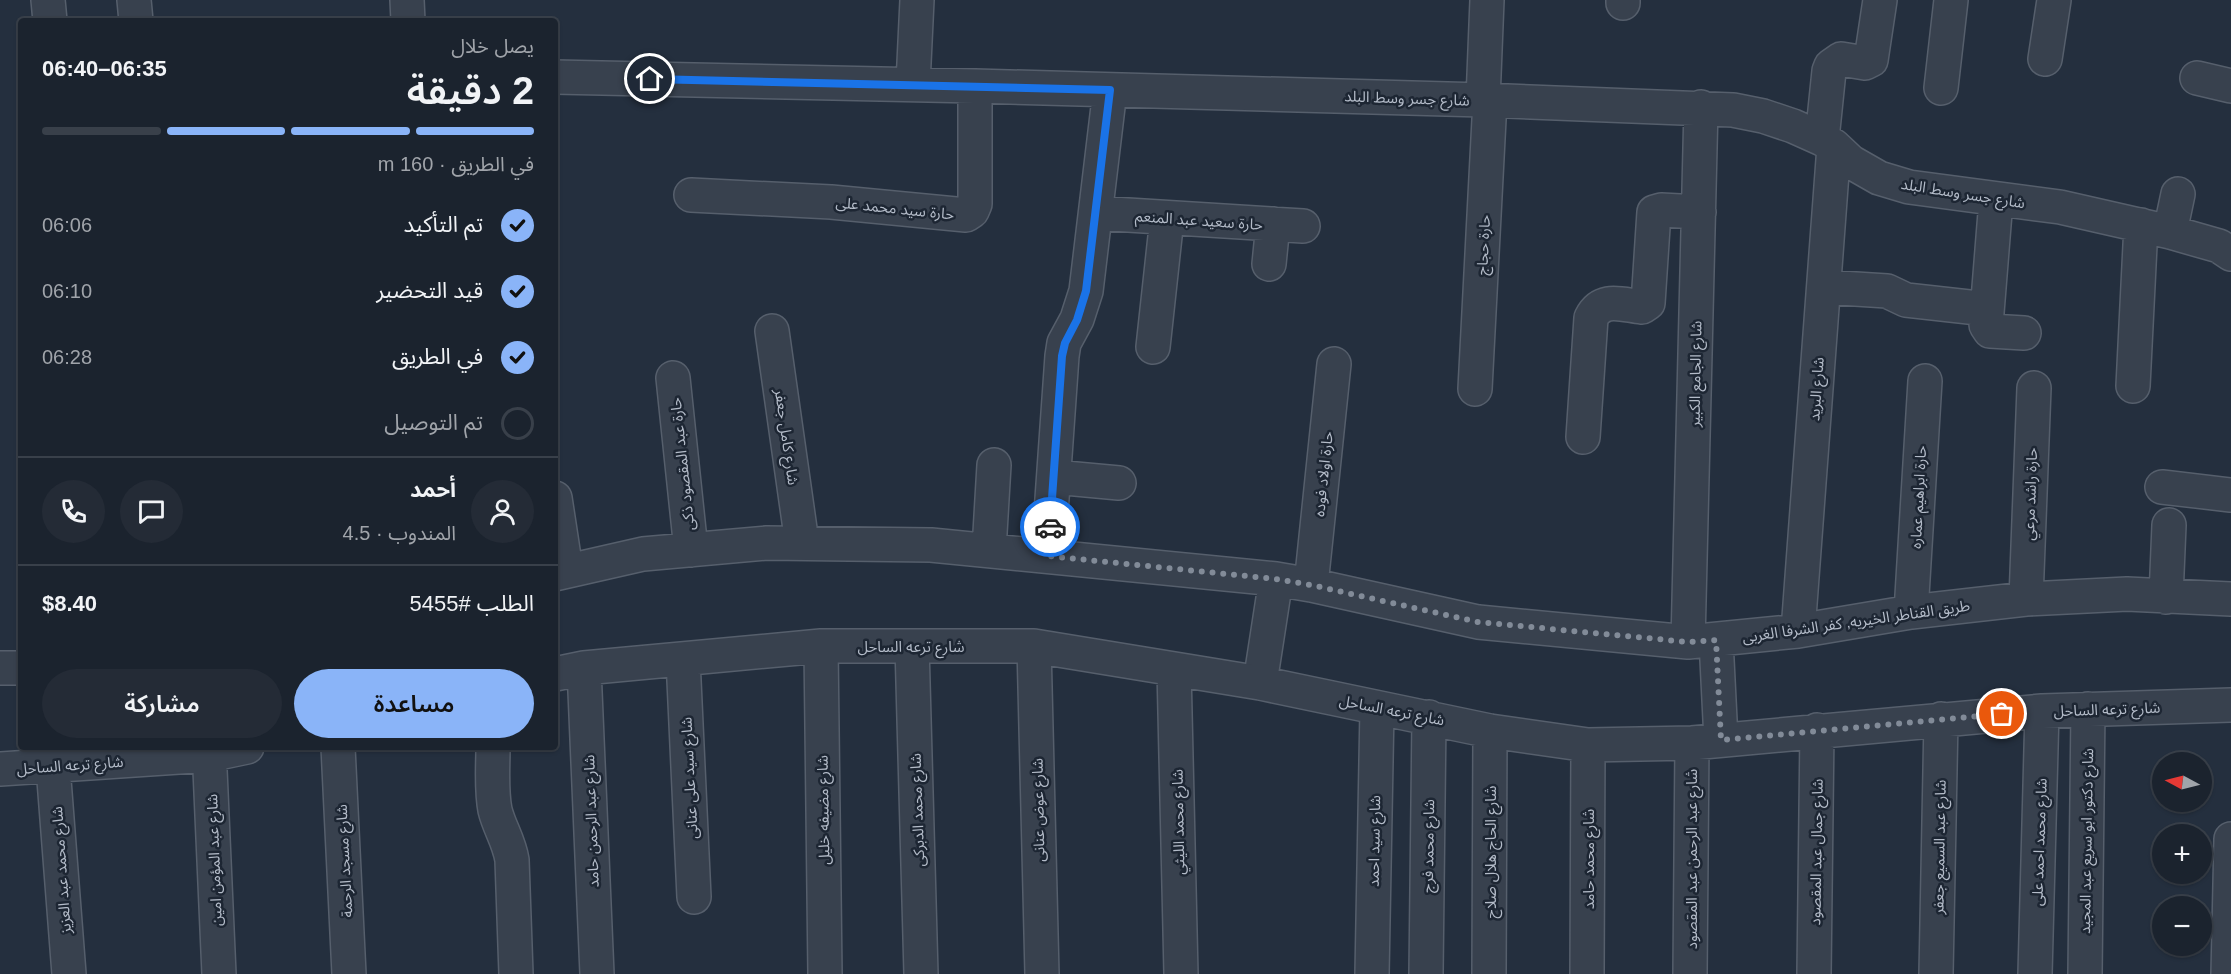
<!DOCTYPE html>
<html lang="ar">
<meta charset="utf-8">
<style>
:root{--surface:#1b232e;--page:#242b36;--text:#f1f3f6;--muted:#a0a4aa;--line:#39404a;--accent:#8ab4f8}
body{margin:0;font-family:Helvetica,"Noto Sans Arabic",sans-serif;background:var(--page);color:var(--text);direction:rtl;height:100vh;display:flex;flex-direction:column;font-size:22px;white-space:nowrap}
*{box-sizing:border-box;margin:0}
p{font-size:20px;color:var(--muted)}
.icon{flex:none;width:33px;height:33px;fill:none;stroke:currentColor;stroke-width:2;stroke-linecap:round;stroke-linejoin:round}
.map{position:relative;flex:1;overflow:hidden;direction:ltr}
.details{position:absolute;left:18px;top:18px;width:540px;height:732px;display:flex;flex-direction:column;background:var(--surface);border-radius:6px;box-shadow:0 2px 4px #0004,0 0 0 2px var(--line);direction:rtl}
.details>*{flex:none}
.needle{width:39px;rotate:277deg}
.fabs{position:absolute;left:2152px;top:752px;display:grid;gap:12px}
.fabs a{display:grid;place-items:center;width:60px;height:60px;border-radius:50%;background:var(--surface);box-shadow:0 2px 4px #0004,0 0 0 2px var(--line);font-size:30px}
.pin{position:absolute;display:grid;place-items:center;width:51px;height:51px;color:#fff;margin:-26px;border:3px solid #fff;border-radius:50%;box-shadow:0 2px 6px #0007}
.courier{position:absolute;display:grid;place-items:center;width:60px;height:60px;margin:-30px;border:4px solid #1a73e8;border-radius:50%;background:#fff;color:#222;box-shadow:0 2px 8px #0007}
.head em{font-style:normal;font-weight:600}
.head div{display:flex;flex-direction:column-reverse}
.head{display:flex;align-items:center;justify-content:space-between;height:102px;padding:0 24px}
h1{font-size:39px;font-weight:600;line-height:45px}
.bar{display:grid;grid-template-columns:repeat(4,1fr);gap:9px 6px;align-content:center;height:72px;padding:0 24px}
.bar i{height:8px;border-radius:4px;background:var(--line)}
.bar .selected{background:var(--accent)}
.bar p{grid-column:span 4}
.line{display:flex;align-items:center;gap:15px;padding:0 24px;border-top:2px solid var(--line)}
.line div{flex:1}
.round{display:grid;place-items:center;flex:none;width:63px;height:63px;border-radius:32px;background:var(--page)}
ol{padding:0 24px;list-style:none}
li{display:flex;align-items:center;gap:18px;height:66px}
li p{margin-inline-start:auto}
li .icon{padding:6px;border-radius:50%;background:var(--accent);color:#111;stroke-width:4}
li:last-child{color:var(--muted)}
li i{width:33px;height:33px;border:3px solid var(--line);border-radius:50%}
.primary-button{display:flex;gap:12px;margin-top:auto;padding:12px 24px}
.primary-button a{flex:1;height:69px;border-radius:36px;background:var(--accent);color:#111;font-size:24px;font-weight:600;line-height:69px;text-align:center}
.primary-button a+a{background:var(--page);color:var(--text)}
.map>svg:first-child{display:block}
.lines{fill:none;stroke-linecap:round;stroke-linejoin:round}
.minor-casing{stroke:#565f6c;stroke-width:36}
.minor{stroke:#38414e;stroke-width:33}
.done{stroke:#828b98;stroke-width:6;stroke-dasharray:0 10.8}
.route{stroke:#1a73e8;stroke-width:8}
.labels{text-anchor:middle;dominant-baseline:central;stroke-width:5;stroke-linejoin:round;paint-order:stroke}
.street-label{font-size:15px;fill:#b4bcc9;stroke:#1d2633}
</style>
<div class="map">
<svg width="2231" height="974" viewBox="0 0 2231 974">
<rect width="100%" height="100%" fill="#242f3e"/>
<g class="lines">
<g class="minor-casing">
<path id="minor" d="M48,0l2,21
M134,0l2,21
M407,0l1,21
M1623,3v-3
M2045,59l9,-59
M555,77l420,9 508,14 250,10 30,6 30,10 29,13 12,7 17,16 28,16 30,9 151,20 110,25 49,14 12,8
M2197,78l34,8
M913,84l4,-84
M1941,88l10,-88
M1483,100l4,-100
M1822,139l7,-68 2,-5 10,-7 24,4 6,-3 9,-60
M691,195l140,7 135,13 6,-4 3,-7v-118
M1996,200l-10,125 4,6 34,2
M1096,213l207,13
M2170,232l8,-38
M1269,264l4,-40
M1824,287l63,4 19,9 81,9
M772,331l30,212
M1153,347l14,-129
M673,378l18,172
M2133,386l8,-161
M1475,389l15,-289
M1583,437l8,-119c11,-22 31,-13 51,-11l6,-4 6,-91 7,-2 38,2
M1054,477l65,6
M2162,487l69,8
M555,498l11,72
M989,550l5,-85
M1048,556l14,-200 2,-13 13,-24 9,-28 24,-201
M555,574l88,-20 124,-11 164,2 345,34 35,6 167,37 210,20 110,-11 113,-19 115,-13 101,-5 104,5
M1311,585l23,-221
M2166,597l3,-72
M2026,599l8,-211
M1911,612l14,-231
M1798,631l36,-485
M1716,640l5,100
M1688,642l13,-535
M821,646l4,328
M912,646l9,328
M1034,646l8,328
M683,659l11,238
M0,668h21
M584,668l13,306
M1174,669l7,305
M555,674l29,-6 237,-22h213l226,37 230,48 98,14 104,-2 350,-32 189,-6
M1260,683l16,-104
M209,747l10,227
M338,747l11,227
M493,747c0,20 -2,43 2,63 4,17 14,31 17,50l4,114
M53,767l16,207
M0,769l209,-14 38,-8
M1372,974l5,-266
M1426,974l3,-257
M1489,974l1,-243
M1587,974l1,-229
M1690,974l2,-231
M1814,974l3,-244
M1936,974l5,-255
M2035,974l7,-263
M2085,974l3,-265
M2228,974l3,-135"/>
</g>
<use href="#minor" class="minor"/>
</g>
<g class="lines">
<path class="done" d="M1050,527l-2,29 228,23 35,6 167,37 210,20 28,-2 5,100 281,-26"/>
<path class="route" d="M650,79l460,11 -24,201 -9,29 -12,23 -3,13 -12,171"/>
</g>
<g class="labels">
<g class="street-label">
<text transform="translate(1407 98) rotate(2)">شارع جسر وسط البلد</text>
<text transform="translate(1963 193) rotate(9)">شارع جسر وسط البلد</text>
<text transform="translate(895 208) rotate(6)">حارة سيد محمد على</text>
<text transform="translate(1199 220) rotate(4)">حارة سعيد عبد المنعم</text>
<text transform="translate(1483 245) rotate(-87)">حارة حجاج</text>
<text transform="translate(1695 374) rotate(-89)">شارع الجامع الكبير</text>
<text transform="translate(1816 389) rotate(-86)">شارع البريد</text>
<text transform="translate(787 437) rotate(82)">شارع كامل جعفر</text>
<text transform="translate(682 464) rotate(-96)">حارة عبد المقصود ذكى</text>
<text transform="translate(1323 474) rotate(-84)">حارة اولاد فوده</text>
<text transform="translate(2030 494) rotate(-88)">حارة راشد مرعي</text>
<text transform="translate(1918 497) rotate(-87)">حارة ابراهيم عماره</text>
<text transform="translate(1856 621) rotate(-8)">طريق القناطر الخيريه, كفر الشرفا الغربى</text>
<text x="911" y="646">شارع ترعه الساحل</text>
<text transform="translate(2107 709) rotate(-2)">شارع ترعه الساحل</text>
<text transform="translate(1392 710) rotate(11)">شارع ترعه الساحل</text>
<text transform="translate(70 765) rotate(-4)">شارع ترعه الساحل</text>
<text transform="translate(689 778) rotate(-93)">شارع سيد على عنانى</text>
<text transform="translate(823 810) rotate(-91)">شارع مضيفه خليل</text>
<text transform="translate(917 810) rotate(-92)">شارع محمد الدبركى</text>
<text transform="translate(1038 810) rotate(-91)">شارع عوض عنانى</text>
<text transform="translate(591 821) rotate(-92)">شارع عبد الرحمن حامد</text>
<text transform="translate(1178 822) rotate(-91)">شارع محمد الليثي</text>
<text transform="translate(1374 841) rotate(-89)">شارع سيد احمد</text>
<text transform="translate(2086 841) rotate(-89)">شارع دكتور ابو سريع عبد المجيد</text>
<text transform="translate(2039 842) rotate(-88)">شارع محمد احمد على</text>
<text transform="translate(1428 846) rotate(-89)">شارع محمد فرج</text>
<text transform="translate(1939 847) rotate(-89)">شارع عبد السميع جعفر</text>
<text transform="translate(1490 852) rotate(-90)">شارع الحاج هلال صلاح</text>
<text transform="translate(1816 852) rotate(-89)">شارع جمال عبد المقصود</text>
<text transform="translate(1588 859) rotate(-90)">شارع محمد حامد</text>
<text transform="translate(1691 859) rotate(-90)">شارع عبد الرحمن عبد المقصود</text>
<text transform="translate(214 860) rotate(-92)">شارع عبد المؤمن امين</text>
<text transform="translate(344 861) rotate(-93)">شارع مسجد الرحمة</text>
<text transform="translate(61 870) rotate(-94)">شارع محمد عبد العزيز</text>
</g>
</g>
</svg>
<div class="fabs">
<a><svg class="needle" viewBox="-14 -14 28 28"><path d="M0-13l5 13h-10z" fill="#e53935"/><path d="M0 13l5-13h-10z" fill="#a0a4aa"/></svg></a>
<a>+</a>
<a>−</a>
</div>
<div class="pin" style="left:2002px;top:714px;background:#ea580c"><svg class="icon" aria-label="bag" viewBox="0 0 24 24"><path d="M5 8h14l-1 12H6zM9 8a3 3 0 0 1 6 0"/></svg></div>
<div class="pin" style="left:650px;top:79px;background:#1f2937"><svg class="icon" aria-label="home" viewBox="0 0 24 24"><path d="M3 11l9-7 9 7M6 9v11h12V9"/></svg></div>
<div class="courier" style="left:1050px;top:527px"><svg class="icon" aria-label="car" viewBox="0 0 24 24"><path d="M5 17H2v-5l4-1 3-4h7l3 4 3 1v5h-3M9 17h6M6 11h13"/><circle cx="7" cy="17" r="2"/><circle cx="17" cy="17" r="2"/></svg></div>
<section class="details">
<div class="head"><div><h1>2 دقيقة</h1><p>يصل خلال</p></div><em>06:35–06:40</em></div>
<div class="bar"><i class="selected"></i><i class="selected"></i><i class="selected"></i><i></i><p>في الطريق · 160 m</p></div>
<ol>
<li><svg class="icon" aria-label="check" viewBox="0 0 24 24"><path d="M5 12l5 5 9-10"/></svg>تم التأكيد<p>06:06</p></li>
<li><svg class="icon" aria-label="check" viewBox="0 0 24 24"><path d="M5 12l5 5 9-10"/></svg>قيد التحضير<p>06:10</p></li>
<li><svg class="icon" aria-label="check" viewBox="0 0 24 24"><path d="M5 12l5 5 9-10"/></svg>في الطريق<p>06:28</p></li>
<li><i></i>تم التوصيل</li>
</ol>
<div class="line" style="height:108px"><a class="round"><svg class="icon" aria-label="person" viewBox="0 0 24 24"><circle cx="12" cy="8" r="4"/><path d="M4 21q1-7 8-7t8 7"/></svg></a><div><b>أحمد</b><p>المندوب · 4.5</p></div><a class="round"><svg class="icon" aria-label="chat" viewBox="0 0 24 24"><path d="M4 5h16v11H9l-5 4z"/></svg></a><a class="round"><svg class="icon" aria-label="phone" viewBox="0 0 24 24"><path d="M5 4h4l2 5-3 2q2 4 5 5l2-3 5 2v4C11 20 4 13 5 4z"/></svg></a></div>
<div class="line" style="height:78px"><div>الطلب #5455</div><b>$8.40</b></div>
<div class="primary-button"><a>مساعدة</a><a>مشاركة</a></div>
</section>
</div>
